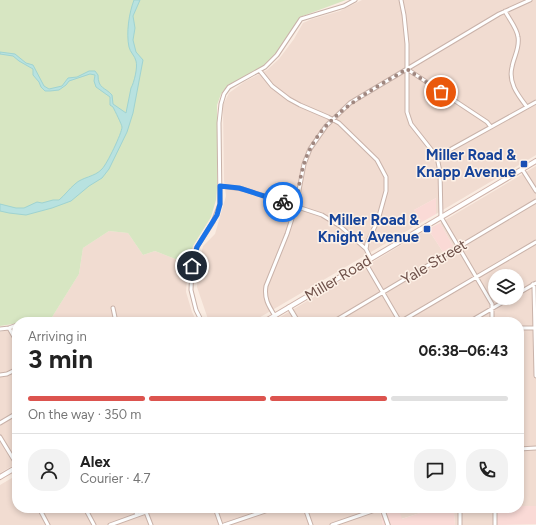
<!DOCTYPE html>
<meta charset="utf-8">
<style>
:root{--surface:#fff;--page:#f2f2f2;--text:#222;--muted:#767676;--line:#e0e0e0;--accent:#dc544f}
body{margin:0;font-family:Figtree,sans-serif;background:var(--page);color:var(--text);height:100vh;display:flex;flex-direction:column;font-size:15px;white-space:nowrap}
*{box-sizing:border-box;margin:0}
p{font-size:13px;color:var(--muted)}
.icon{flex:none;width:22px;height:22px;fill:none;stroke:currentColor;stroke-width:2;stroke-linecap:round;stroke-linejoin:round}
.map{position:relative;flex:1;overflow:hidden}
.drawer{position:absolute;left:12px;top:317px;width:512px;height:196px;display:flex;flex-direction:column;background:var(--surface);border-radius:16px;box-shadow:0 2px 6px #0003}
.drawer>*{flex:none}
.tools{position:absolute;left:488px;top:269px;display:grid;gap:8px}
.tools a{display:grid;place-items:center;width:36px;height:36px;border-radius:50%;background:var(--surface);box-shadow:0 2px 6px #0003;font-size:20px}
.pin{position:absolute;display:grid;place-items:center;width:34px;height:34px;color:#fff;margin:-17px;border:2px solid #fff;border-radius:50%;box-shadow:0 1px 4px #0007}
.courier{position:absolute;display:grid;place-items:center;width:40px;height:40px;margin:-20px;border:3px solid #1a73e8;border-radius:50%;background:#fff;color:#222;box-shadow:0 1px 5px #0007}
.overview em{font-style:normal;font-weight:700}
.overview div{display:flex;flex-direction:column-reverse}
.overview{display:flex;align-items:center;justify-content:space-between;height:68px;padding:0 16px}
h1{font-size:26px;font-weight:700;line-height:30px}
.bar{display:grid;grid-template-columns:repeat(4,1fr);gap:6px 4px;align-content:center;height:48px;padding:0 16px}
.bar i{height:5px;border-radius:3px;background:var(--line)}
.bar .on{background:var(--accent)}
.bar p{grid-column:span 4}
.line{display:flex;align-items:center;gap:10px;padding:0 16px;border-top:1px solid var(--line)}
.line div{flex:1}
.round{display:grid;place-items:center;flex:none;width:42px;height:42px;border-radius:16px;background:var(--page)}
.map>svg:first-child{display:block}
.residential{fill:#f1dcd1;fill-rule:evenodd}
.commercial{fill:#fadad6}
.green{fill:#d7e6c2}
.water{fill:#b8e2e0;stroke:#9fd3d1}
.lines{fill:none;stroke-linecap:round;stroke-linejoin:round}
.minor-casing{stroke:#c9b2a9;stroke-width:5}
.tertiary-casing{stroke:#c9b2a9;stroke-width:5.5}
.secondary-casing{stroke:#cfb3aa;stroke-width:6}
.minor{stroke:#fff;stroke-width:3}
.tertiary{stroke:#fff;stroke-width:3.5}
.secondary{stroke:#fff;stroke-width:4}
.done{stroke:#a0877f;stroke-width:4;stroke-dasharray:0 7.2}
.route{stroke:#1a73e8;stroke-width:5}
.transit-dot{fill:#1a4fb4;stroke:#fdf1e7;stroke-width:1.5}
.labels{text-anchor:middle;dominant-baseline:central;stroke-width:3;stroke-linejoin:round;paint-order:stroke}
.transit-label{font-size:15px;font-weight:bold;fill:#164399;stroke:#fdf1e7;text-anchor:end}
.street-label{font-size:15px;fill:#6f514a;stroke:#fdf1e7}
</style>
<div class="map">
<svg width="536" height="525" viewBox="0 0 536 525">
<rect width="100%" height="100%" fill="#faece2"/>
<path class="residential" d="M362,0h174v155l-100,59v-16l-22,12 8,12 -170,100h-43l-12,-35 2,-25 4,-16 12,-12 11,-38 -2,-16 -1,-75 6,-12 15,-11 23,-12 12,-11 15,-20 9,-16 9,-4 28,-8z
M536,166v340h-17v-184h-247l156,-93 15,23 10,-6 -13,-23zM495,276h22v22h-22z
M109,231l19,2 15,22 12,-4 33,13 -2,28 6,20 5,10h-148l30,-48 4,-26z
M17,328v135l-17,10v-141z
M17,475v33h372l-9,3 3,14h-383v-40z
M398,508h99v17h-42l-1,-13 -34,1 -19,6z"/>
<path class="commercial" d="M436,198v16l-14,8 -8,-12z
M440,223l13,23 -10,6 -15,-23z
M519,506h17v18l-39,1v-17h22z
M389,508h9l4,11 18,-6 34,-1 1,13h-72l-3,-14z"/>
<path class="green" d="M0,0h346l-46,17 -24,36 -15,15 -33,17 -7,9 -4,11v83l-1,12 -5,17 -18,29 -5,18 -33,-13 -12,4 -15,-22 -19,-2 -26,17 -4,26 -30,48c-18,-3 -32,2 -49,4z"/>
<path class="water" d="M134,0h6l-7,16 2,12 -2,12 3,12 7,8 -10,53 -6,19 -18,37 -7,9 -13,8 -18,15 -19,7 -26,7 -17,-2 -9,-2v-7l16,4h8l13,-6 5,1 11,-3h6c6,-5 10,-11 16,-16 7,-7 20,-7 27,-15 5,-5 20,-36 20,-42 0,-2 -7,-16 -9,-20l-3,-2v-8l-14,-10 -2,-6 1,-6 -5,-1 -21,7 -3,4 -7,5 -9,1h-5l-4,-4 -2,-5 -6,-7v-6l-14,-8 -6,-5 -13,-2v-2l15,2 11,9 7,2 11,21 5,3 13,-3 6,-8 9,-1 12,-6h6l3,4c0,14 7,12 14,20l1,9 13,9 5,-25c3,-5 7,-21 5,-27 -1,-5 -6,-9 -7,-14 -3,-14 0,-34 5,-47z"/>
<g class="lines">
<g class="minor-casing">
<path id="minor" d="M401,0l3,15 3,29v68l4,12 26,33 3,15 1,45 51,87v18
M505,11c4,8 12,17 13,26 2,11 -4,19 -6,30 -4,16 6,28 15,40
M407,69l80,53 4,5
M260,71l12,15 17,13 11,6 28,12 11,6 38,37 9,17v14l-8,29 -11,23 -1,6
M437,157l99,-55
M522,169l14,22
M220,186l23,3 79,26 18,11 26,23 5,10
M365,262l35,60 136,-80
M533,284l1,3 2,89
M517,294l19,-11
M113,308l3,14
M275,316c-7,-11 -11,-18 -9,-30l21,-52 9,-28 8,-42 6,-15 16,-23 24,-23 149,-89 31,-14
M202,322l-6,-12 -5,-20 1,-24 5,-19 16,-25 7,-18 -1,-81 2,-19 3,-10 5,-7 36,-20 12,-12 24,-36 43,-13 11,-6
M333,322l203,-121
M469,322l41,-24
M9,328l8,14
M519,328h17
M0,329l9,-1 8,-3
M0,375l7,-1 10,-5
M0,423l17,-10
M0,437l17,28
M519,449l17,-1
M39,508l9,17
M85,508l9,17
M134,508l3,7
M215,508l6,17
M305,508l6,17
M495,508v17
M146,512l5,13
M110,525l47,-17
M224,525l50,-17
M332,525l49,-17
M460,525v-17"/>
</g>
<g class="tertiary-casing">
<path id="tertiary" d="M289,307l9,15
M382,508l6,17"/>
</g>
<g class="secondary-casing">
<path id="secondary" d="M264,322l272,-161
M0,477l17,-10"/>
</g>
<use href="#minor" class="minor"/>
<use href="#tertiary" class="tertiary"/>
<use href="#secondary" class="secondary"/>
</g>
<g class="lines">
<path class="done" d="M283,202l13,4c2,-14 4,-29 8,-42 15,-48 63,-71 103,-95l34,23"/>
<path class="route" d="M192,266l5,-19 20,-32 3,-11v-18l19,2 44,14"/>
</g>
<g class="transit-dot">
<rect x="520" y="160" width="8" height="8" rx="2"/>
<rect x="423" y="225" width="8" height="8" rx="2"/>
</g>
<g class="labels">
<g class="transit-label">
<text x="516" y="155">Miller Road &amp;<tspan x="516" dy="17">Knapp Avenue</tspan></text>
<text x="419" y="220">Miller Road &amp;<tspan x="419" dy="17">Knight Avenue</tspan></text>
</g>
<g class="street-label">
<text transform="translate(434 262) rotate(-31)">Yale Street</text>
<text transform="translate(338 278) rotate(-31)">Miller Road</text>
</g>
</g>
</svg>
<div class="tools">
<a><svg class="icon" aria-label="layers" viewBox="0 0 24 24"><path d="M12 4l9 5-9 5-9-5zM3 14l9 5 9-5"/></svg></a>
</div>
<div class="pin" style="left:441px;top:92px;background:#ea580c"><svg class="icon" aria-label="bag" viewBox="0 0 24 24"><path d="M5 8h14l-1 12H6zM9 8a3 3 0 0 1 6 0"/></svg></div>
<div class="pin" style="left:192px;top:266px;background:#1f2937"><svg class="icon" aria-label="home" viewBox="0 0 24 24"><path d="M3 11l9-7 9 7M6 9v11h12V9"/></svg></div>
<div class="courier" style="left:283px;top:202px"><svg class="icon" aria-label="bike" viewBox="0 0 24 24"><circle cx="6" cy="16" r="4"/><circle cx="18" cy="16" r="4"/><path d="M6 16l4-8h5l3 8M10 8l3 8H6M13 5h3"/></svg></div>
<section class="drawer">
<div class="overview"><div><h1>3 min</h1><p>Arriving in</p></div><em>06:38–06:43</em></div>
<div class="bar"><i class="on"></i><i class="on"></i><i class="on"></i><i></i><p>On the way · 350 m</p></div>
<div class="line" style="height:72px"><a class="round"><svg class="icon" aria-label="person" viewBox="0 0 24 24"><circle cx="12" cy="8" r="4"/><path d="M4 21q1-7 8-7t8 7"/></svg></a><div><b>Alex</b><p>Courier · 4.7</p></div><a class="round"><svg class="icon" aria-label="chat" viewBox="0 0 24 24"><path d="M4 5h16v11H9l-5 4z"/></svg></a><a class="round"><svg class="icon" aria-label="phone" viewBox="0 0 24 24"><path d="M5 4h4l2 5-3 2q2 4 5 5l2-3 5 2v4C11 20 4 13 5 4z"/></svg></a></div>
</section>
</div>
